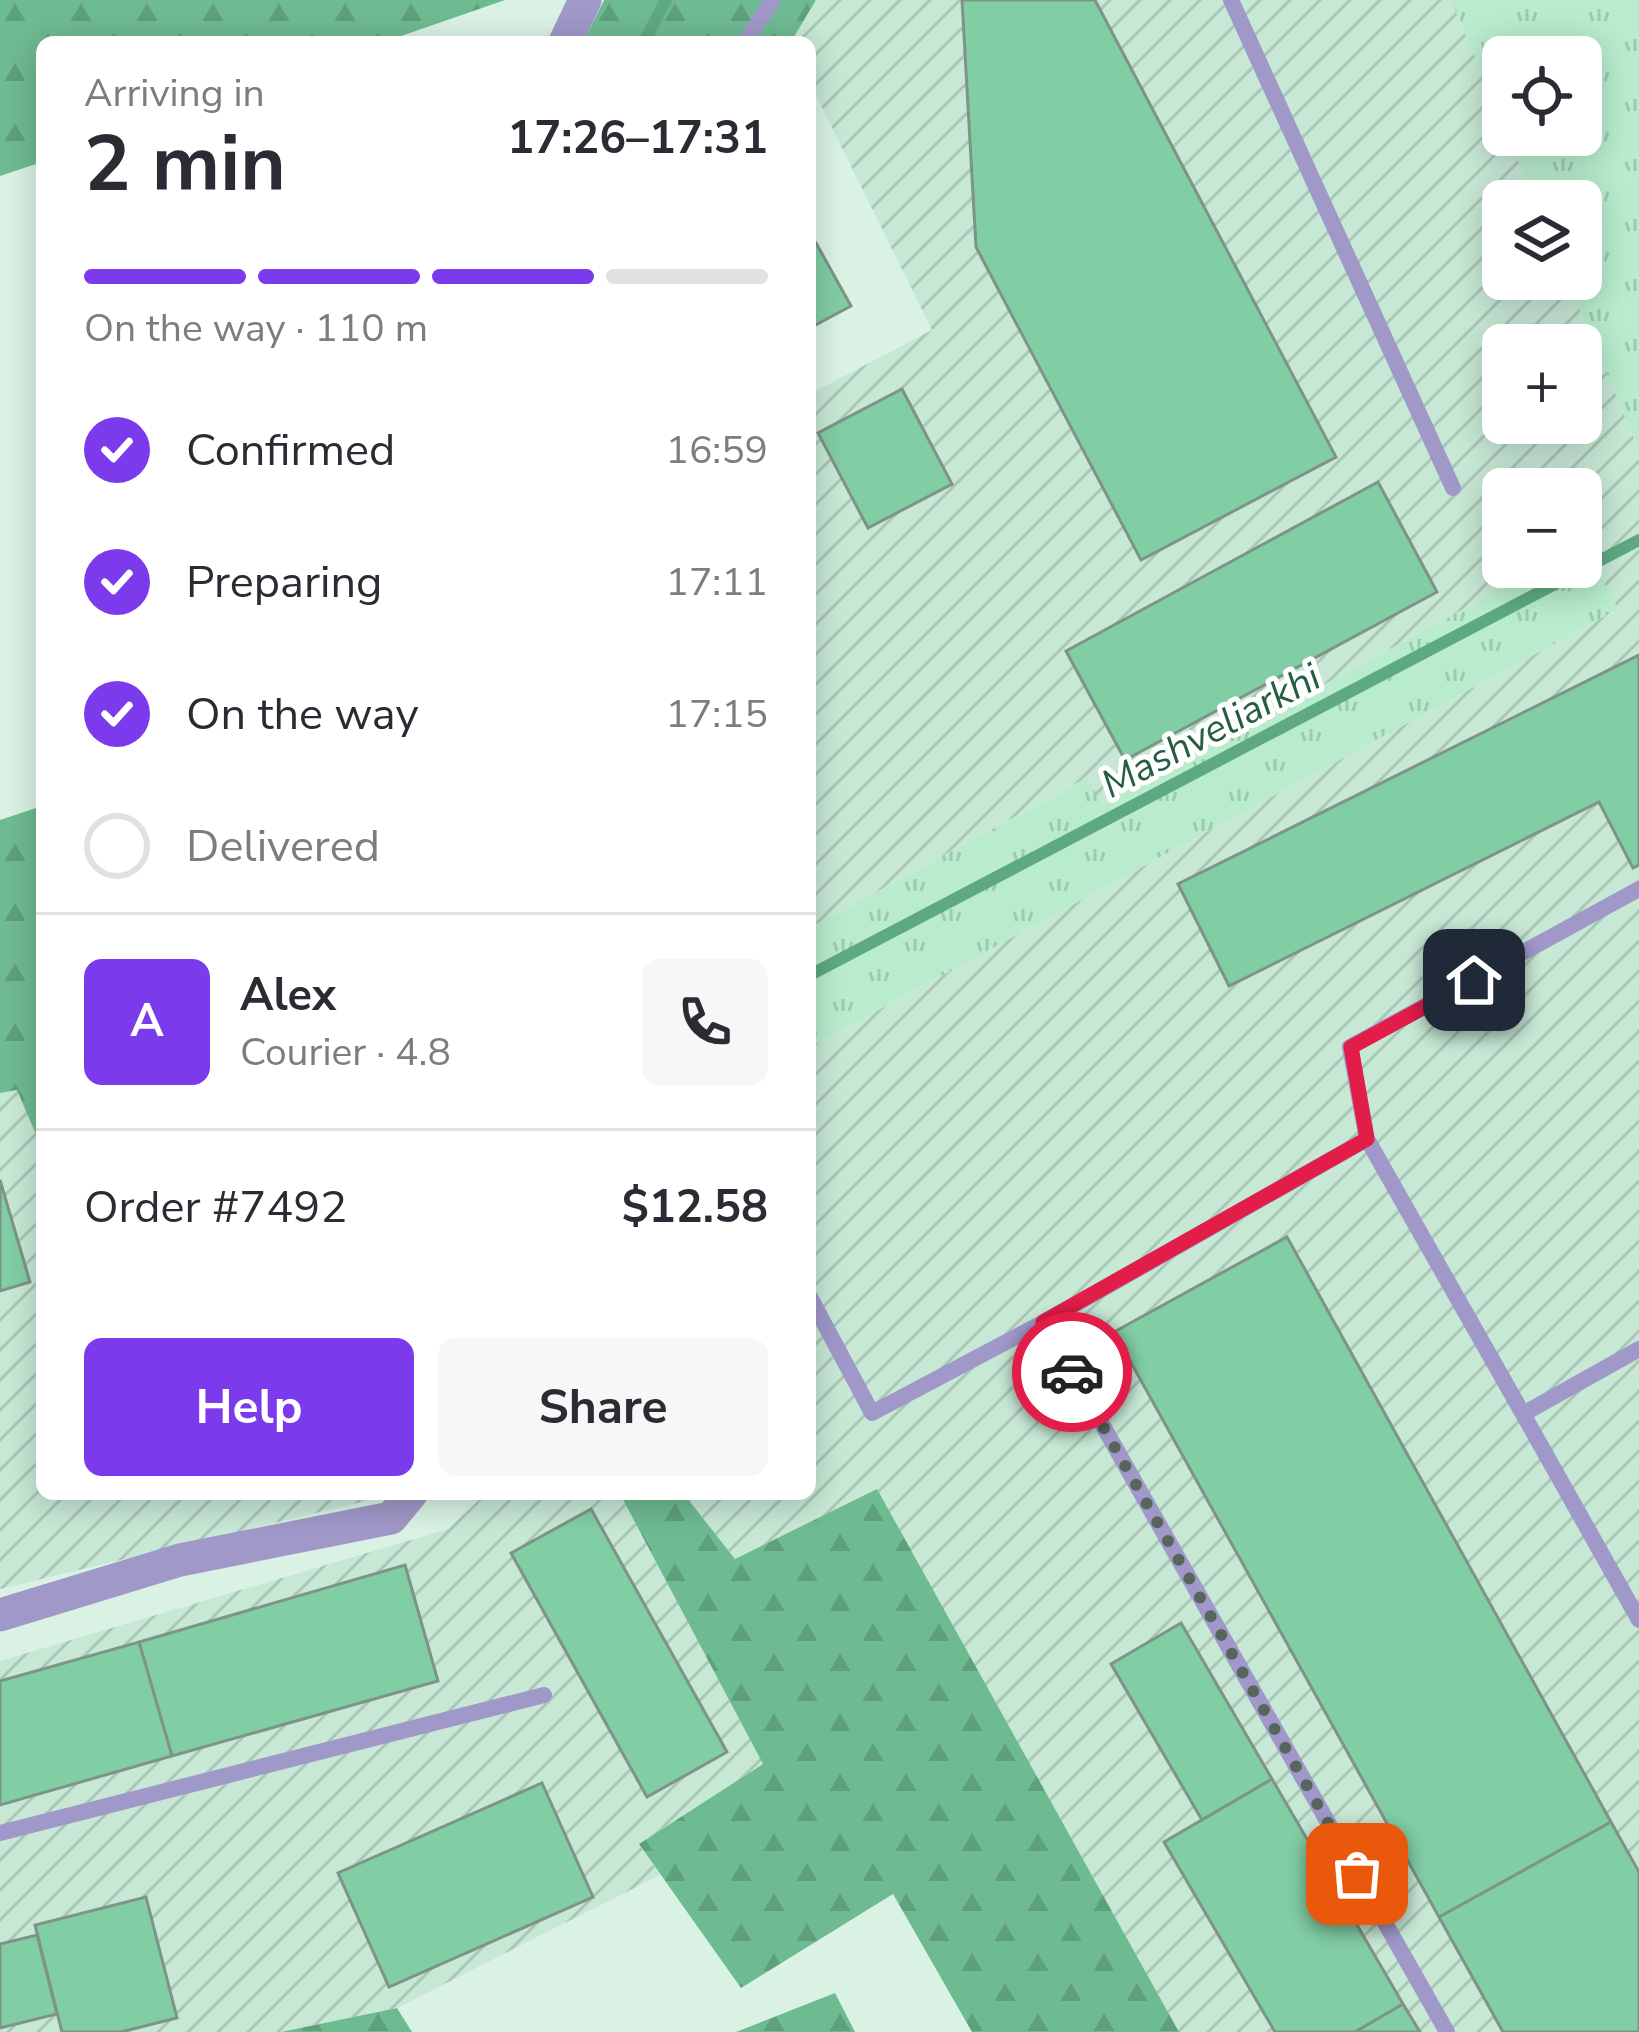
<!DOCTYPE html>
<meta charset="utf-8">
<style>
:root{--surface:#fff;--page:#f7f7f7;--text:#2b2b33;--muted:#7c7c81;--line:#e1e1e2;--accent:#7c3aed}
body{margin:0;font-family:"Nunito Sans",sans-serif;background:var(--page);color:var(--text);height:100vh;display:flex;flex-direction:column;font-size:45px;white-space:nowrap}
*{box-sizing:border-box;margin:0}
p{font-size:39px;color:var(--muted)}
.icon{flex:none;width:66px;height:66px;fill:none;stroke:currentColor;stroke-width:2;stroke-linecap:round;stroke-linejoin:round}
.map{position:relative;flex:1;overflow:hidden}
.details{position:absolute;left:36px;top:36px;width:780px;height:1464px;display:flex;flex-direction:column;background:var(--surface);border-radius:18px;box-shadow:0 6px 30px #0003}
.details>*{flex:none}
.controls{position:absolute;left:1482px;top:36px;display:grid;gap:24px}
.controls a{display:grid;place-items:center;width:120px;height:120px;border-radius:18px;background:var(--surface);box-shadow:0 6px 30px #0003;font-size:60px}
.pin{position:absolute;display:grid;place-items:center;width:102px;height:102px;color:#fff;margin:-51px;border-radius:24px;box-shadow:0 6px 18px #0006}
.courier{position:absolute;display:grid;place-items:center;width:120px;height:120px;margin:-60px;border:9px solid #e11d48;border-radius:50%;background:#fff;color:#222;box-shadow:0 3px 15px #0007}
.overview em{font-style:normal;font-weight:700}
.overview div{display:flex;flex-direction:column-reverse}
.overview{display:flex;align-items:center;justify-content:space-between;height:204px;padding:0 48px}
h1{font-size:78px;font-weight:700;line-height:90px}
.bar{display:grid;grid-template-columns:repeat(4,1fr);gap:18px 12px;align-content:center;height:144px;padding:0 48px}
.bar i{height:15px;border-radius:9px;background:var(--line)}
.bar .on{background:var(--accent)}
.bar p{grid-column:span 4}
.line{display:flex;align-items:center;gap:30px;padding:0 48px;border-top:3px solid var(--line)}
.line div{flex:1}
.round{display:grid;place-items:center;flex:none;width:126px;height:126px;border-radius:18px;background:var(--page)}
ol{padding:0 48px;list-style:none}
li{display:flex;align-items:center;gap:36px;height:132px}
li p{margin-inline-start:auto}
li .icon{padding:12px;border-radius:50%;background:var(--accent);color:#fff;stroke-width:4}
li:last-child{color:var(--muted)}
li i{width:66px;height:66px;border:6px solid var(--line);border-radius:50%}
.primary-button{display:flex;gap:24px;margin-top:auto;padding:24px 48px}
.primary-button a{flex:1;height:138px;border-radius:18px;background:var(--accent);color:#fff;font-size:48px;font-weight:700;line-height:138px;text-align:center}
.primary-button a+a{background:var(--page);color:var(--text)}
.map>svg:first-child{display:block}
.industrial{fill:url(#industrial-furrows);fill-rule:evenodd}
.grass{fill:url(#grass-tufts)}
.forest{fill:url(#forest-firs)}
.lines{fill:none;stroke-linecap:round;stroke-linejoin:round}
.stream{stroke:#5ea982;stroke-width:12}
.building{fill:#81cda4;stroke:#7d9486;stroke-width:3}
.lane{stroke:#9f98c8;stroke-width:16}
.street{stroke:#9f98c8;stroke-width:33}
.done{stroke:#57655c;stroke-width:12;stroke-dasharray:0 21.6}
.route{stroke:#e11d48;stroke-width:15}
.labels{text-anchor:middle;dominant-baseline:central;stroke-width:10;stroke-linejoin:round;paint-order:stroke}
.water-label{font-size:39px;font-style:italic;fill:#245d41;stroke:#fff}
</style>
<div class="map">
<svg width="1639" height="2032" viewBox="0 0 1639 2032">
<defs>
<pattern id="industrial-furrows" width="10" height="10" patternUnits="userSpaceOnUse" patternTransform="scale(3)"><rect width="10" height="10" fill="#c7e8d5"/><path d="M-1 1l2-2M0 10L10 0M9 11l2-2" fill="none" stroke="#aac6b6"/></pattern>
<pattern id="grass-tufts" width="24" height="20" patternUnits="userSpaceOnUse" patternTransform="scale(3)"><rect width="24" height="20" fill="#b8eccd"/><path d="M3 7l-1-3M5 7V3M7 7l1-3M15 17l-1-3M17 17v-4M19 17l1-3" fill="none" stroke="#9dcaaf"/></pattern>
<pattern id="forest-firs" width="22" height="20" patternUnits="userSpaceOnUse" patternTransform="scale(3)"><rect width="22" height="20" fill="#6eba91"/><path d="M5 1l3.5 6h-7zM16 11l3.5 6h-7z" fill="#5e9f7c"/></pattern>
</defs>
<rect width="100%" height="100%" fill="#d9f2e3"/>
<path class="industrial" d="M816,0h635l84,201h-32v78h64l72,171v1582h-460l-302,-542 -142,69 -51,-65h126v-447l808,-438 -37,-64v-56h-78v78h38l-439,238 -16,-27 -276,150v-534l122,-64 -122,-247v-41h-19zM1503,345h78v78h-78z
M17,1089l25,57v348h333l-9,7 -366,88v-496z
M485,1494h135l143,270 -124,80 21,31 -263,133 -116,24h-281v-371l448,-132z"/>
<path class="grass" d="M1451,0h188v450l-72,-171h14v-78h-46l-28,-66h74v-78h-78v68z
M1583,544l35,65 -808,438v-119l277,-150 16,27 438,-238h40z"/>
<path class="forest" d="M0,0h505l-121,42h-342v120l-42,14z
M604,0h212l-25,42h-208z
M42,806v340h-1l-24,-56 -17,3v-273z
M877,1489l302,543h-207l-79,-138 -152,94 -102,-144 124,-80 -143,-270h64l51,65z
M835,1993l20,39h-119z
M397,2008l15,24h-131z"/>
<g class="lines">
<path class="stream" d="M644,42l22,-42
M810,975l829,-435"/>
</g>
<path class="building" d="M962,0h133l241,457 -195,103 -165,-313z
M816,243l35,63 -41,22v-82z
M902,389l50,95 -84,44 -50,-95z
M1378,482l59,110 -312,168 -59,-109z
M1639,655v210l-6,3 -34,-66 -370,184 -51,-102z
M0,1180l30,102 -30,9z
M1287,1237l324,585 -172,95 -325,-585z
M591,1509l136,243 -80,45 -136,-244z
M405,1565l33,116 -266,75 -33,-114z
M1181,1623l91,156 -70,41 -91,-156z
M139,1642l33,114 -172,49v-124z
M1272,1779l131,225 -48,28h-80l-111,-190z
M542,1783l51,114 -204,90 -51,-114z
M1611,1822l28,50v160h-136l-64,-115z
M146,1897l31,121 -56,14h-59l-27,-107z
M37,1935l20,79 -57,14v-84z
M1403,2004l17,28h-65z"/>
<g class="lines">
<path class="lane" d="M1231,0l222,488
M745,42l28,-42
M1367,1139l-17,-92 289,-158
M810,1297l62,116 172,-91
M1639,1349l-116,65 116,206
M0,1833l544,-138
M1447,2032l-403,-710 323,-183 156,275"/>
<path class="street" d="M565,42l20,-42
M0,1615l180,-55 211,-42 20,-24"/>
</g>
<g class="lines">
<path class="done" d="M1072,1372l285,502"/>
<path class="route" d="M1072,1372l-29,-50 324,-183 -16,-92 123,-67"/>
</g>
<g class="labels">
<g class="water-label">
<text transform="translate(1211 731) rotate(-28)">Mashveliarkhi</text>
</g>
</g>
</svg>
<div class="controls">
<a><svg class="icon" aria-label="locate" viewBox="0 0 24 24"><circle cx="12" cy="12" r="6"/><path d="M12 2v4M12 18v4M2 12h4M18 12h4"/></svg></a>
<a><svg class="icon" aria-label="layers" viewBox="0 0 24 24"><path d="M12 4l9 5-9 5-9-5zM3 14l9 5 9-5"/></svg></a>
<a>+</a>
<a>−</a>
</div>
<div class="pin" style="left:1357px;top:1874px;background:#ea580c"><svg class="icon" aria-label="bag" viewBox="0 0 24 24"><path d="M5 8h14l-1 12H6zM9 8a3 3 0 0 1 6 0"/></svg></div>
<div class="pin" style="left:1474px;top:980px;background:#1f2937"><svg class="icon" aria-label="home" viewBox="0 0 24 24"><path d="M3 11l9-7 9 7M6 9v11h12V9"/></svg></div>
<div class="courier" style="left:1072px;top:1372px"><svg class="icon" aria-label="car" viewBox="0 0 24 24"><path d="M5 17H2v-5l4-1 3-4h7l3 4 3 1v5h-3M9 17h6M6 11h13"/><circle cx="7" cy="17" r="2"/><circle cx="17" cy="17" r="2"/></svg></div>
<section class="details">
<div class="overview"><div><h1>2 min</h1><p>Arriving in</p></div><em>17:26–17:31</em></div>
<div class="bar"><i class="on"></i><i class="on"></i><i class="on"></i><i></i><p>On the way · 110 m</p></div>
<ol>
<li><svg class="icon" aria-label="check" viewBox="0 0 24 24"><path d="M5 12l5 5 9-10"/></svg>Confirmed<p>16:59</p></li>
<li><svg class="icon" aria-label="check" viewBox="0 0 24 24"><path d="M5 12l5 5 9-10"/></svg>Preparing<p>17:11</p></li>
<li><svg class="icon" aria-label="check" viewBox="0 0 24 24"><path d="M5 12l5 5 9-10"/></svg>On the way<p>17:15</p></li>
<li><i></i>Delivered</li>
</ol>
<div class="line" style="height:216px"><b class="round" style="background:var(--accent);color:#fff">A</b><div><b>Alex</b><p>Courier · 4.8</p></div><a class="round"><svg class="icon" aria-label="phone" viewBox="0 0 24 24"><path d="M5 4h4l2 5-3 2q2 4 5 5l2-3 5 2v4C11 20 4 13 5 4z"/></svg></a></div>
<div class="line" style="height:156px"><div>Order #7492</div><b>$12.58</b></div>
<div class="primary-button"><a>Help</a><a>Share</a></div>
</section>
</div>
